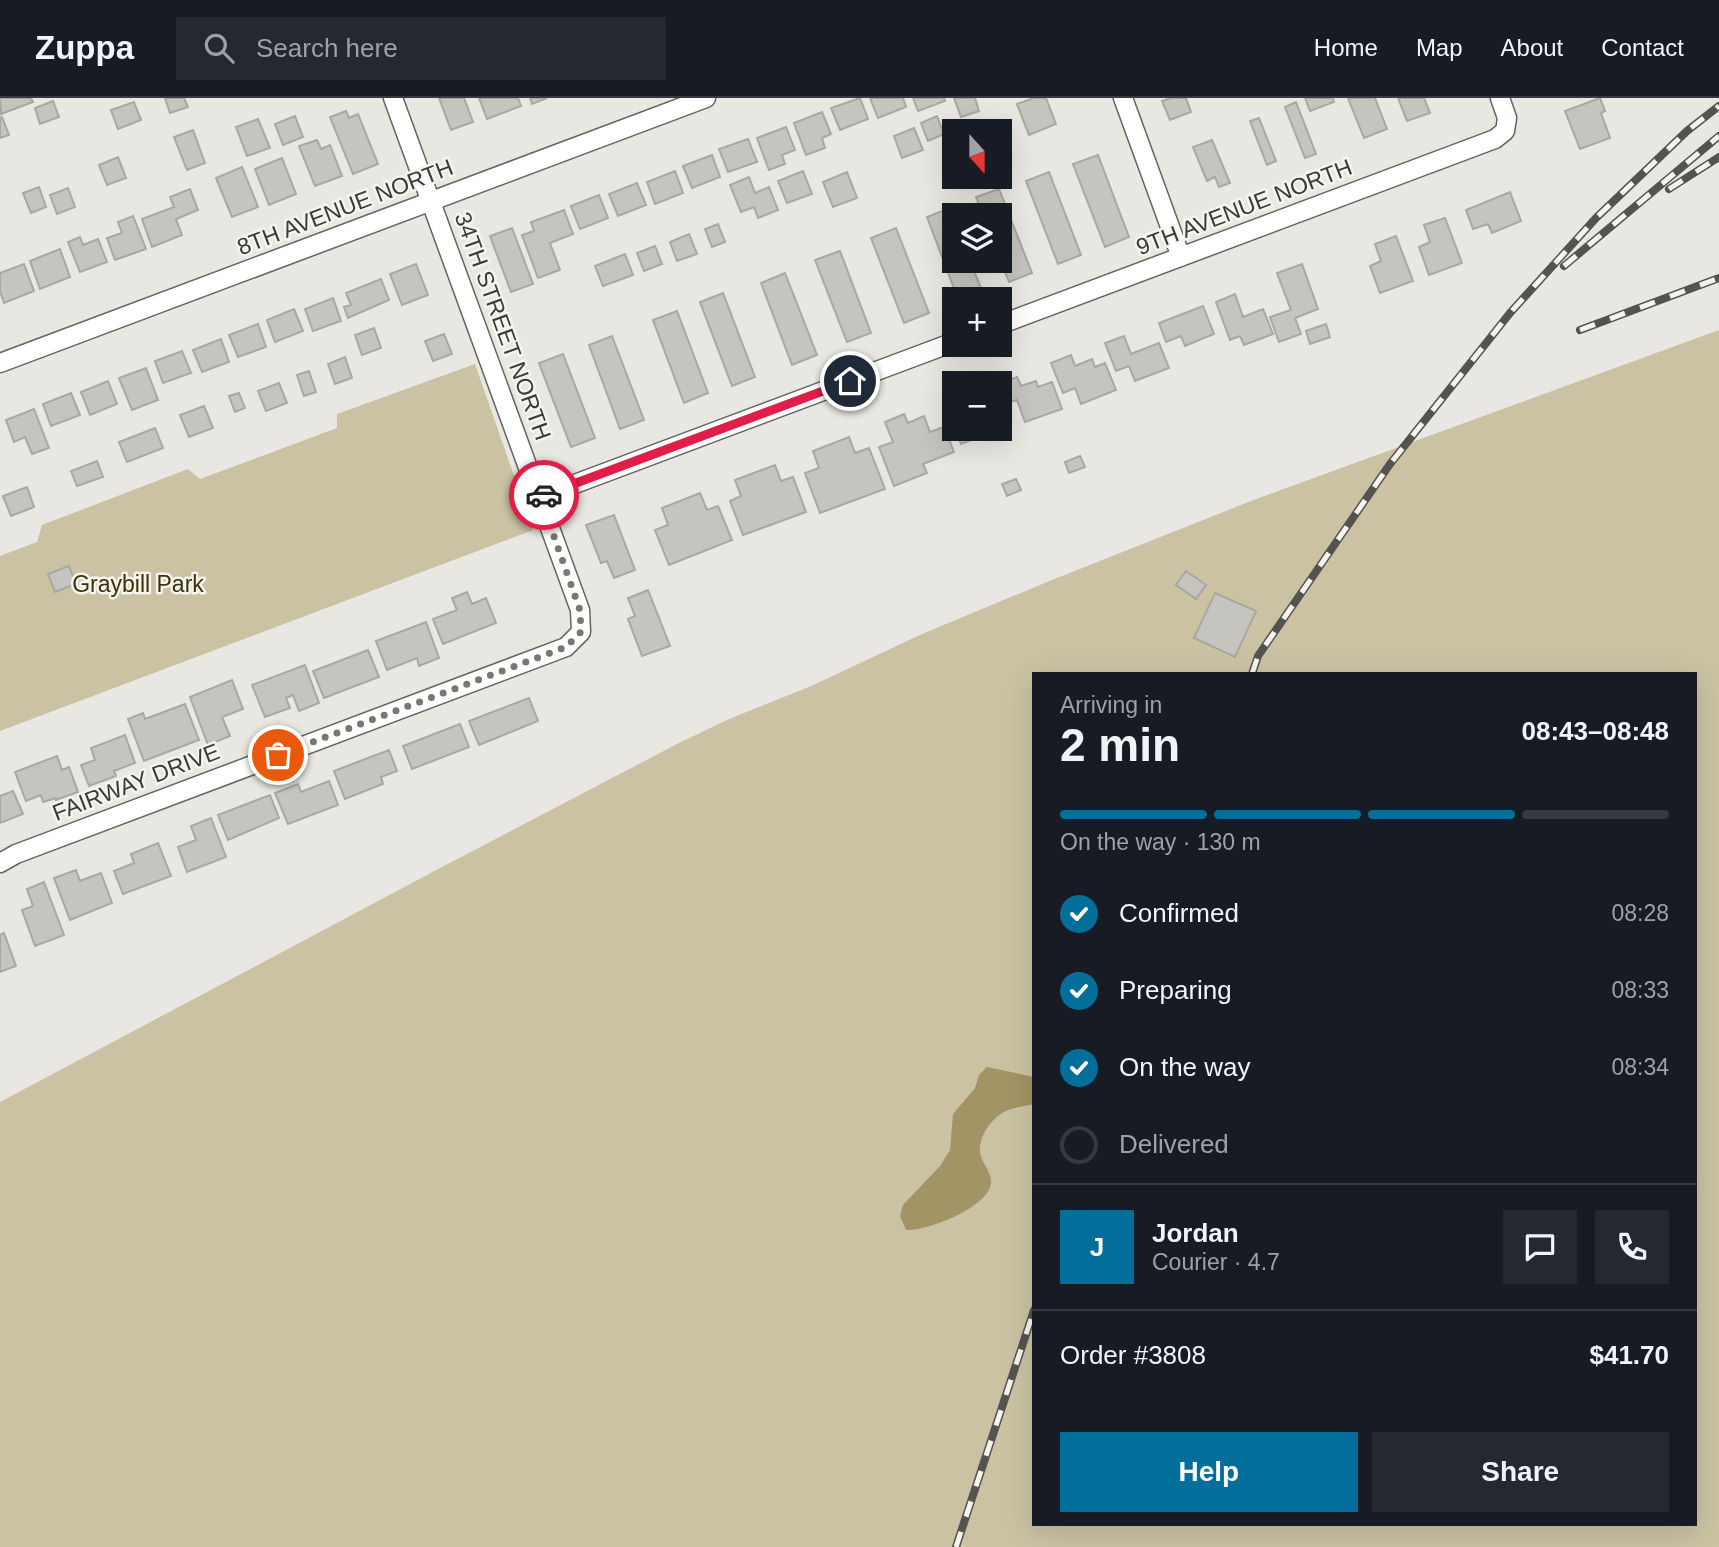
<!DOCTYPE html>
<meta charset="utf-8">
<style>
:root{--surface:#171b24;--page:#242831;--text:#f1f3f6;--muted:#9ea1a6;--line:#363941;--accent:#026e9a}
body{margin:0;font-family:Arial,sans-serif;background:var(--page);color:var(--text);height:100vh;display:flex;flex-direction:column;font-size:26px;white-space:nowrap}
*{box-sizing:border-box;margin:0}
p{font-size:23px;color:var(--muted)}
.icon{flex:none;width:38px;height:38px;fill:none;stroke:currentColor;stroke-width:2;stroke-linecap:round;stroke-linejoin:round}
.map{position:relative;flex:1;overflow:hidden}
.drawer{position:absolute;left:1032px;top:574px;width:665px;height:854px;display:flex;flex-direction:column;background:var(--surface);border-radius:0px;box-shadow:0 7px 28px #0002}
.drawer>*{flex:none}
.needle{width:46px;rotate:159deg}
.fabs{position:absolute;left:942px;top:21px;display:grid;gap:14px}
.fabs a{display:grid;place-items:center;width:70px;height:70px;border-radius:0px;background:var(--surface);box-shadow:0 7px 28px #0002;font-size:35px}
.pin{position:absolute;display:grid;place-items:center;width:60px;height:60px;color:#fff;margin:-30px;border:4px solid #fff;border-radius:50%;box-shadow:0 2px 7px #0007}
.courier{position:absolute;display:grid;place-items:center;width:70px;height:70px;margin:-35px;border:5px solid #e11d48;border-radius:50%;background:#fff;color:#222;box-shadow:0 2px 9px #0007}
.headline em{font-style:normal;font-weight:800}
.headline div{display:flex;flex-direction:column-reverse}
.headline{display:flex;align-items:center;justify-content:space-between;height:119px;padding:0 28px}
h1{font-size:46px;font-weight:800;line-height:52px}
.bar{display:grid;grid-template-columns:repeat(4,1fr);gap:10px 7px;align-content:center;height:84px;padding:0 28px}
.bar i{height:9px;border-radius:5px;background:var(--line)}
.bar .current{background:var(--accent)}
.bar p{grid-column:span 4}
.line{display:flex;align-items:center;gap:18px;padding:0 28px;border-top:2px solid var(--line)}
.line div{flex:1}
.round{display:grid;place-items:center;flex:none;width:74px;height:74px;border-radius:0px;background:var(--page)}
ol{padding:0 28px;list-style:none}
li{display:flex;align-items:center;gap:21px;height:77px}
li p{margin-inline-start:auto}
li .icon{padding:7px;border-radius:50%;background:var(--accent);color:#fff;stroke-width:4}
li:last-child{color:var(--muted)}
li i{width:38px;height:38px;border:4px solid var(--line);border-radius:50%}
.primary-button{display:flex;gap:14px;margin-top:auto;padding:14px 28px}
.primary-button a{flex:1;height:80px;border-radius:0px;background:var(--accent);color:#fff;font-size:28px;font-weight:800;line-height:80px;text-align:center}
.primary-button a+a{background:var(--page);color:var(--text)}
header{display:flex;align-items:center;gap:42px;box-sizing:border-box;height:98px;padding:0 35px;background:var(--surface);border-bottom:2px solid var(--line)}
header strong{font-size:33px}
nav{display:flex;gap:38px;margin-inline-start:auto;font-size:24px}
.search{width:490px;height:63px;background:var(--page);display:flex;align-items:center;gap:18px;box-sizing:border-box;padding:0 24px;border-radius:0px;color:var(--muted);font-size:26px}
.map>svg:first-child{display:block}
.green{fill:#cac2a3;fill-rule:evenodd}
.water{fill:#a29465}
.building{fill:#c6c4bf;stroke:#a8a7a1;stroke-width:2}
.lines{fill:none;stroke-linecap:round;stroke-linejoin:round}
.minor-casing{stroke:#65645f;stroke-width:21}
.minor{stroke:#fff;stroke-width:18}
.rail-casing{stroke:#545350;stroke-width:8}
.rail{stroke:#f6f4ee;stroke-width:5;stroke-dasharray:16;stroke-linecap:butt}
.done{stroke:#787773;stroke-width:7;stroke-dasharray:0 12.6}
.route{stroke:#e11d48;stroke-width:9}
.labels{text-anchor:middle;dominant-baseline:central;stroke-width:5;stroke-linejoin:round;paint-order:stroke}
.street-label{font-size:23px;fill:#3b3a38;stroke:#f6f4ee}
.park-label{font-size:23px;fill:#3c3209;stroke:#f6f4ee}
</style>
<header>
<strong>Zuppa</strong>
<div class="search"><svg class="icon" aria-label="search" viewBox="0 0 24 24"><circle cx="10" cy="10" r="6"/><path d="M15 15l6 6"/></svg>Search here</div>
<nav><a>Home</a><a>Map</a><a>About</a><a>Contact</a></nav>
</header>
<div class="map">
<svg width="1719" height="1449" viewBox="0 0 1719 1449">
<rect width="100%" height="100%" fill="#e8e7e1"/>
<path class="green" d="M1719,232v1217h-1719v-445l442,-235 235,-123 52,-25 80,-32 113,-53 125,-52 204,-81zM1034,576h662v850h-662z
M475,266l58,166 -533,201v-175l37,-14 5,-17 146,-56 12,10 137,-51v-14z"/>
<path class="water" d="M987,969l47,10v27c-8,2 -18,3 -26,6 -15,6 -30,26 -28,43 2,10 12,20 11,30 -2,24 -63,48 -85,47l-6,-14 3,-11 37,-39 10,-16 3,-36 22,-26 4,-13z"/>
<path class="building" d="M0,0h31l2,4 -32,12z
M165,0h19l4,9 -18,6z
M439,0h25l9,24 -22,8z
M479,0h39l3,8 -34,13z
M530,0h17l-15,6z
M860,0l8,21 -28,11 -9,-22z
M870,0h33l3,9 -28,11z
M913,0h31l1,3 -27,10z
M954,0h21l4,13 -18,6z
M1034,0h12l10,26 -27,11 -12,-31z
M1171,0h15l5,14 -21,8 -8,-19z
M1305,0h28l1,4 -24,9z
M1348,0h27l12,31 -23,9z
M1398,0h26l6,15 -23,8z
M1600,0l5,13 -4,2 9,25 -30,11 -15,-38z
M53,3l6,16 -19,7 -5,-16z
M134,4l7,18 -23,9 -7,-19z
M1296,4l20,52 -11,4 -20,-51z
M346,13l3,7 9,-4 20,50 -25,10 -23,-57z
M822,14l9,22 -9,4 3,10 -19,7 -12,-32z
M295,18l8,21 -20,8 -8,-21z
M937,18l7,18 -16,7 -7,-18z
M2,19l7,18 -9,3v-20z
M1259,20l17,43 -9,4 -17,-44z
M258,21l12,29 -23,8 -11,-29z
M786,29l9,23 -13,5 3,9 -16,6 -12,-32z
M914,30l9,22 -21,8 -8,-22z
M193,32l12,33 -18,7 -13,-33z
M748,41l9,23 -29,10 -9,-23z
M317,42l4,9 9,-4 12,31 -27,10 -16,-40z
M1212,42l18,43 -11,4 -4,-10 -8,4 -14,-34z
M712,57l8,22 -28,11 -9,-22z
M1098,57l31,82 -24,10 -32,-83z
M118,59l8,21 -19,7 -8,-20z
M282,60l14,36 -27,11 -14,-36z
M242,69l16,40 -26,10 -16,-39z
M675,73l8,22 -28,11 -8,-22z
M803,73l9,23 -25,9 -9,-22z
M847,74l10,26 -24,9 -10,-25z
M1049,74l32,83 -23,9 -32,-83z
M749,79l6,16 14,-6 9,23 -20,8 -4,-11 -13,5 -11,-27z
M637,85l9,22 -28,11 -9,-22z
M39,89l7,20 -15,6 -8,-20z
M68,90l7,19 -18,7 -7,-19z
M190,91l8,21 -22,9 6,16 -30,12 -10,-28 32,-12 -4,-10z
M999,91l33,84 -23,9 -10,-25v-42h-16l-7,-18z
M1510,94l11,29 -29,12 -4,-9 -15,5 -7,-19z
M599,97l9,23 -28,11 -9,-23z
M950,110l4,10v43h16l13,32 -16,6h-9l-31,-82z
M564,112l9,24 -23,9 10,27 -22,8 -16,-43 12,-4 -3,-9z
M133,118l13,33 -31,11 -8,-22 15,-5 -4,-11z
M1445,120l17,45 -33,12 -10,-28 11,-5 -6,-17z
M718,126l7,18 -13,5 -7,-18z
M512,130l21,56 -22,8 -21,-56z
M896,130l33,85 -25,10 -33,-85z
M689,136l8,20 -20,7 -7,-19z
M1396,138l17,45 -33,12 -10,-27 11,-5 -6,-17z
M80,139l3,8 15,-6 9,23 -27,10 -12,-30z
M655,148l7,18 -18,7 -7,-18z
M60,151l10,28 -30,12 -10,-28z
M840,153l31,82 -24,9 -32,-82z
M625,156l8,21 -30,11 -8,-20z
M24,166l10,27 -30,12 -4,-12v-18z
M416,166l12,31 -26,10 -12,-31z
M1302,166l16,45 -23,9 6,16 -22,8 -9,-25 21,-7 -14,-37z
M785,175l32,82 -25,10 -31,-82z
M381,181l8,21 -41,18 -4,-11 7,-2 -5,-12z
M723,195l32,84 -23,9 -32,-84z
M1235,196l8,23 20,-8 10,25 -29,11 -4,-9 -10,4 -14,-38z
M333,200l8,23 -28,10 -8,-22z
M1203,208l11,28 -29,12 -4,-10 -15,6 -7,-19z
M294,211l9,22 -28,11 -8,-22z
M677,213l31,82 -24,10 -31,-83z
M258,226l8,23 -28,10 -9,-22z
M1326,226l4,13 -20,7 -4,-13z
M374,230l7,20 -19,7 -7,-20z
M444,236l8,20 -19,7 -8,-20z
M612,238l32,84 -24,9 -31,-84z
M1124,238l7,18 28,-11 10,25 -34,13 -6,-15 -13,5 -11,-28z
M221,241l8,23 -27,10 -9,-22z
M182,253l9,22 -28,10 -8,-22z
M563,256l32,84 -24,9 -32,-84z
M1071,257l4,11 17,-7 3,8 10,-4 11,27 -35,14 -6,-16 -12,5 -12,-30z
M345,259l7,21 -17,6 -7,-20z
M146,270l12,32 -26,10 -13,-32z
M309,273l7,21 -12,4 -7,-21z
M1017,279l4,9 15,-5 2,6 14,-5 10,27 -37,13 -8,-22 -10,3 -8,-19z
M108,283l9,23 -27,11 -9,-23z
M279,285l8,20 -21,8 -8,-20z
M71,295l9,22 -29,11 -8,-22z
M239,295l6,15 -10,4 -6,-16z
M204,308l9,22 -24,9 -9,-22z
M34,311l15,39 -17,6 -7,-17 -11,5 -8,-22z
M904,316l4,9 16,-7 6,16 14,-5 10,25 -31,12 4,9 -33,13 -15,-39 14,-5 -8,-20z
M999,319l4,11 -42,16 -6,-15h44z
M155,330l8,20 -36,14 -8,-20z
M849,339l6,16 14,-5 16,41 -65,24 -15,-40 14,-5 -6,-17z
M1080,358l5,11 -16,6 -4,-11z
M97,363l6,16 -26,9 -6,-15z
M775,367l6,16 12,-4 13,35 -63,23 -13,-34 11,-5 -6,-16z
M1016,381l5,11 -14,6 -5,-12z
M27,389l7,20 -23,9 -8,-20z
M700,395l7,17 11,-4 14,34 -63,25 -14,-35 13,-5 -6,-17z
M614,417l21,55 -21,8 -7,-17 -6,2 -15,-38z
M69,468l7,18 -21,8 -7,-18z
M1186,473l20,14 -10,14 -20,-14z
M648,492l22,56 -28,10 -14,-37 7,-3 -7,-18z
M467,494l5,12 14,-6 10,25 -53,21 -10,-25 24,-9 -5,-12z
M1215,495l41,18 -21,46 -41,-19z
M426,524l13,36 -20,8 -2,-8 -30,12 -11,-29z
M368,552l11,27 -55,21 -11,-27z
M305,567l14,38 -20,8 -6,-16 -7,3 4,10 -25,9 -13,-32z
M232,582l11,29 -21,8 8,19 -22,9 -18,-48z
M529,600l9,23 -59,24 -10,-24z
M185,606l14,36 -55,21 -16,-42 15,-6 2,6z
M460,626l9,23 -57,22 -9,-23z
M125,637l10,28 -21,8 2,5 -27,10 -8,-21 14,-5 -4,-12z
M389,652l8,21 -16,6 2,7 -38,15 -11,-28z
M57,658l5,14 7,-3 9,25 -22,8v-2l-13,4 -2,-7 -15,6 -11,-29z
M329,683l9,24 -50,19 -13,-31 23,-9 3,8z
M13,693l10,23 -23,9v-27z
M270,697l9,23 -51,22 -10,-25z
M211,720l15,39 -39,15 -9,-25 18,-7 -5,-14z
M158,745l13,33 -48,18 -9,-23 20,-8 -3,-9z
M76,772l4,11 21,-8 11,30 -42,17 -16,-42z
M44,784l20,53 -29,11 -13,-36 11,-4 -6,-17z
M4,835l12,33 -16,6v-37z"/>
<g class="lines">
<g class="minor-casing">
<path id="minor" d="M1123,0l58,159
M999,227l496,-186 10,-8 2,-13 -7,-20
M0,265l706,-265
M540,399l414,-155
M0,765l16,-9 550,-207 15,-15 -1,-22 -187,-512"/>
</g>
<use href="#minor" class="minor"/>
<g class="rail-casing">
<path id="rail" d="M1669,91l50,-32
M1564,168l155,-130
M1580,232l139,-52
M1252,576l6,-18 132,-192 120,-151 86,-95 91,-87 32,-25
M956,1449l78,-237"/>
</g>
<use href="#rail" class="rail"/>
</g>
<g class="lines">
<path class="done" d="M278,657l288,-108 15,-15 -1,-22 -40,-113 4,-2"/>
<path class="route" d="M544,397l306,-114"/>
</g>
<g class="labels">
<g class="street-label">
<text transform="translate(345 109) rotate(-21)">8TH AVENUE NORTH</text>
<text transform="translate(1244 109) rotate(-21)">9TH AVENUE NORTH</text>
<text transform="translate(503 228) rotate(70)">34TH STREET NORTH</text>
<text transform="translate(136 684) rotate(-21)">FAIRWAY DRIVE</text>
</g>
<g class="park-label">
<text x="138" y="486">Graybill Park</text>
</g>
</g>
</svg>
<div class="fabs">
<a><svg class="needle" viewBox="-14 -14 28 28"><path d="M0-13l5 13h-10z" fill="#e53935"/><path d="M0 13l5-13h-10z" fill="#9ea1a6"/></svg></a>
<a><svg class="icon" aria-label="layers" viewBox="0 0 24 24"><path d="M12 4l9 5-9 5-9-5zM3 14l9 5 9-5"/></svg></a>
<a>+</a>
<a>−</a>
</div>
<div class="pin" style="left:278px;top:657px;background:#ea580c"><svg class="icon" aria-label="bag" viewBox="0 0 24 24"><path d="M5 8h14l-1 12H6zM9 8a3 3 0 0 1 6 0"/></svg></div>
<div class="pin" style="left:850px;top:283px;background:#1f2937"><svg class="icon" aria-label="home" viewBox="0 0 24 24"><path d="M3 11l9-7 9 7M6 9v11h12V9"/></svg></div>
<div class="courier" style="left:544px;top:397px"><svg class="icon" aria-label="car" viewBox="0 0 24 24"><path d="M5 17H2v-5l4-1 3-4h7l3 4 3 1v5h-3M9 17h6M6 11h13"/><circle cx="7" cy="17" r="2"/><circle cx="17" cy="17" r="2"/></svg></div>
<section class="drawer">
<div class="headline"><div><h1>2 min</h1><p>Arriving in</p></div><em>08:43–08:48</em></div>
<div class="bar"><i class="current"></i><i class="current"></i><i class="current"></i><i></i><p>On the way · 130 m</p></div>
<ol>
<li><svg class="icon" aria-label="check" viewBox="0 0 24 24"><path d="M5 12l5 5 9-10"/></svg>Confirmed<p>08:28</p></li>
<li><svg class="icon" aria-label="check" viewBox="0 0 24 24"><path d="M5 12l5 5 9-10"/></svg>Preparing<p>08:33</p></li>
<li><svg class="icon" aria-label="check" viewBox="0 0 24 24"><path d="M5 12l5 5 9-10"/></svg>On the way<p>08:34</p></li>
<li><i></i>Delivered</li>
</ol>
<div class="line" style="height:126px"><b class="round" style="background:var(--accent);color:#fff">J</b><div><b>Jordan</b><p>Courier · 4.7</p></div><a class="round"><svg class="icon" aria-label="chat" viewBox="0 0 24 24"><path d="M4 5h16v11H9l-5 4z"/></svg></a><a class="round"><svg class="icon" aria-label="phone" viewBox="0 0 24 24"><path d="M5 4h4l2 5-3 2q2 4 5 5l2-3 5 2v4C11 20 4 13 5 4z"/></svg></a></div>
<div class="line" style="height:91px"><div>Order #3808</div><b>$41.70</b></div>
<div class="primary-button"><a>Help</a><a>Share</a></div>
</section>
</div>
